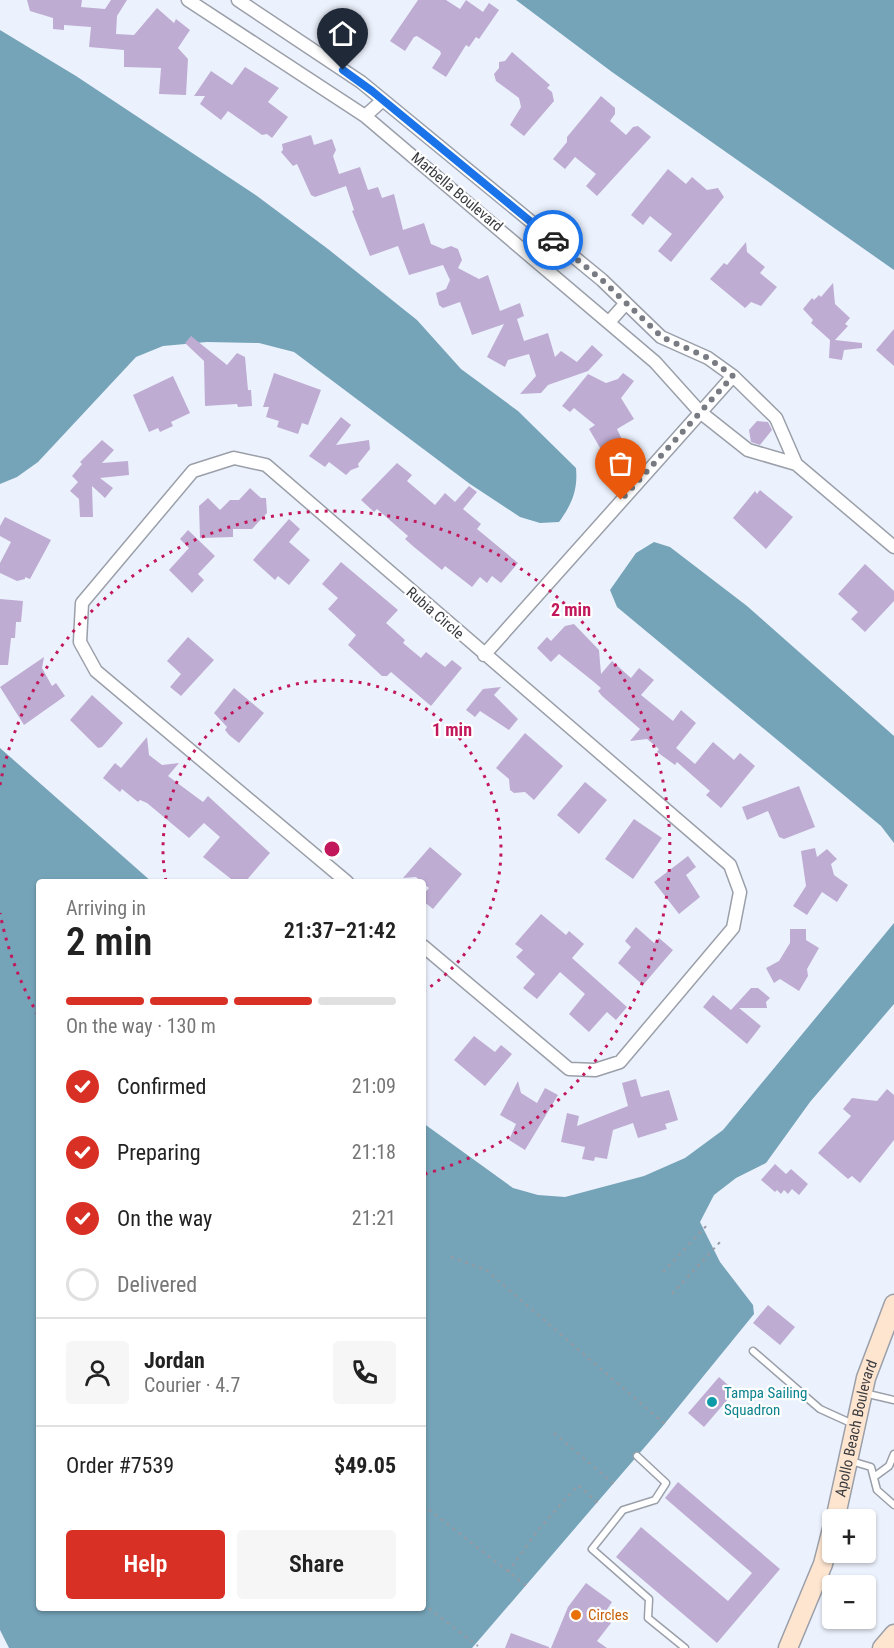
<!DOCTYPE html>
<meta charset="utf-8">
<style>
:root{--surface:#fff;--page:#f6f6f6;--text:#222;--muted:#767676;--line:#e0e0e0;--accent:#d93025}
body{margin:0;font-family:"Roboto Condensed",sans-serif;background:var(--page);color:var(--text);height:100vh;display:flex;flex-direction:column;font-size:22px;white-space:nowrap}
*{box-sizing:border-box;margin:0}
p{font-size:20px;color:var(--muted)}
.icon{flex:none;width:33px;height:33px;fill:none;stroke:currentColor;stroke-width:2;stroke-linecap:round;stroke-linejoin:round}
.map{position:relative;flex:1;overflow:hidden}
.panel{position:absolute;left:36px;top:879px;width:390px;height:732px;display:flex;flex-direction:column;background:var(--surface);border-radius:6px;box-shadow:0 2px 4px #0004}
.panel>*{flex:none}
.tools{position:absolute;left:822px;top:1509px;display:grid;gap:12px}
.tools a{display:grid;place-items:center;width:54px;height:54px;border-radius:6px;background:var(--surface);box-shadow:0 2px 4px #0004;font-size:30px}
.pin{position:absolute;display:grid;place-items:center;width:51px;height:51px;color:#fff;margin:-62px -26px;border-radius:50% 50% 50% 0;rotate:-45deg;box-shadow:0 0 6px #0007}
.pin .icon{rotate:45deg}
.courier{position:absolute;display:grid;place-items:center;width:60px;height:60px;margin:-30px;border:4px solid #1a73e8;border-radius:50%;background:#fff;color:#222;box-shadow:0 2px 8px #0007}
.summary em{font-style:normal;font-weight:600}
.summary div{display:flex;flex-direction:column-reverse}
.summary{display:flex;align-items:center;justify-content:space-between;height:102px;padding:0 30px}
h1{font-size:39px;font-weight:600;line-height:45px}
.bar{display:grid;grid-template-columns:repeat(4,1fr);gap:9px 6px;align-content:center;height:72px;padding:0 30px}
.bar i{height:8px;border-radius:4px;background:var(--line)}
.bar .current{background:var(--accent)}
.bar p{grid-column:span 4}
.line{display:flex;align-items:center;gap:15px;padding:0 30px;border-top:2px solid var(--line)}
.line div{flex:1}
.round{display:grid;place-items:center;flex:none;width:63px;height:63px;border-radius:6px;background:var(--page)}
ol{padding:0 30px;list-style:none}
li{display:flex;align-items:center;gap:18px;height:66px}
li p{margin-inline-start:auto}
li .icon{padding:6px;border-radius:50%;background:var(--accent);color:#fff;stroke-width:4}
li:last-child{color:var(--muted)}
li i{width:33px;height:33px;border:3px solid var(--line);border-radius:50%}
.cta{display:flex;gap:12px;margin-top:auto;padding:12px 30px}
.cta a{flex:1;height:69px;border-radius:6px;background:var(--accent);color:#fff;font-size:24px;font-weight:600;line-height:69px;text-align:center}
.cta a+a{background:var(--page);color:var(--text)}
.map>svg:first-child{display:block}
.water{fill:#75a3b8}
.building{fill:#beacd3}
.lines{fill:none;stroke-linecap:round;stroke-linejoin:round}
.lane-casing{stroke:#9a9fa9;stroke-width:9}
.street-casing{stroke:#9a9fa9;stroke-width:15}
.secondary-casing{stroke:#9a9fa9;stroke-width:21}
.path{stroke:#979ba3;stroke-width:2;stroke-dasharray:3 4.5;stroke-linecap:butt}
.lane{stroke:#fff;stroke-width:6}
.street{stroke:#fff;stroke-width:12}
.secondary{stroke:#fee5d0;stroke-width:18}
.done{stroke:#787b82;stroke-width:6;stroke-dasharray:0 10.8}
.route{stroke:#1a73e8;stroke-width:8}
.ring{fill:none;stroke:#c2185b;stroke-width:3;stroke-dasharray:3 6}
.culture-dot{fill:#0f9aa8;stroke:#fff;stroke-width:2}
.food-dot{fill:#e8710a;stroke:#fff;stroke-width:2}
.labels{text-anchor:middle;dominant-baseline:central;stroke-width:4.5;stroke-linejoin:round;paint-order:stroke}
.street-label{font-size:15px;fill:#393b3f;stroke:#fff}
.culture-label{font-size:15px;fill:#0d838f;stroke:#fff;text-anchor:start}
.food-label{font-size:15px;fill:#c56008;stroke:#fff;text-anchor:start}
.centre{fill:#c2185b;stroke:#fff;stroke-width:3}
.ring-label{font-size:18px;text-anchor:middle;font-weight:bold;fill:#c2185b;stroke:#fff;stroke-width:4.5;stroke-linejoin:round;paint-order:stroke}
</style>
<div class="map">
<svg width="894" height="1648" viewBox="0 0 894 1648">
<rect width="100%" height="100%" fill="#ecf2fd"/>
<path class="water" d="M516,0h378v270l-282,-198z
M0,30l76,46 181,120 71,53 89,71 44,49 57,42 58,57c2,22 -4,36 -17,54l-19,1 -20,-6 -50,-33 -176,-132 -35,-9 -52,-1 -44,4 -27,11 -98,105 -21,15 -17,7z
M654,542l16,5 77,59 147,130v107l-13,-17 -264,-219 -7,-17 26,-37z
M0,748l152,134h-113v726h384v-485l90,65 25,7 27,2 79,-21 41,-18 38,-28 171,-207v81l-84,98 -44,61 -30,15 -22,17 -14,27 20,40 33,43 1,9 -92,113 -190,221h-463l-9,-18z"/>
<path class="building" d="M27,0h55l-1,7 24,2 6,-9h16l-10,16 -1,18 18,1 23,-27 17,15 2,-4 14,11 -12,18 10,11 -2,36 -27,-1 2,-26 -37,-1v-17l-35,-3 2,-20 -27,-2v5l-11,-1v-11l-23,-7z
M418,0h28l14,9 6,-9 17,12 6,-9 10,7 -20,29 -3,-2 -7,10 -3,-2 -20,32 -14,-9 9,-14 -1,-3 -23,-15 -3,1 -9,14 -15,-10z
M512,52l38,33 -3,3 5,4 2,9 -30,35 -14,-11 11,-18 -2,-9 -23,-17 -2,-7 5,-6v-6l6,-1z
M245,67l34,21 -11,14 20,15 -16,21 -5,-4 -5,1 -34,-24 -7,9 -21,-16 5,-8h-11l17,-25 21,14z
M601,96l14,12v6l-5,7 16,14 7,-8 5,-1 13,11 -54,59 -11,-10 10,-12 -21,-17 -10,12 -12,-10 14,-17v-5z
M311,135l3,10 18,-6 4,11 -3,6 6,18 21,-7 8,23 10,-3 4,11 12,-4 9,36 21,-7 7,21 12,5 8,-3 7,3 4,11 -4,8 21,11 9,-4 12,36 20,-8 4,13 -7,3 7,22 24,-8 7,24 6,-6 16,11 15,-17 11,10 -15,16 -40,14 -7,8 -21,1 16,-18 -7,-22 -21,6 -3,7 -18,-10 17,-33 -32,11 -12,-33 -17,6 -4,-3 -3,-12 10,-4 4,-9 -7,-15 -34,10 -11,-29 -28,10 -18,-45 2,-1 -8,-24 -31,11 -4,-2 -14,-31 -4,2 -12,-14 2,-2 -1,-6z
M668,169l18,15 6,-7 15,13 11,-2 6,9 -53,65 -13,-11 14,-17 -22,-18 -7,9 -12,-10z
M746,242l1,10 18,15 -5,6 17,14 -16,19 -10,-4 -6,6 -35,-29 14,-16 3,2z
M833,283l2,21 15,14 -5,6 3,2 -13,14 27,3v5l-18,2 -2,10 -13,-2 1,-18 -19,-17 2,-3 -10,-11 9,-11 2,2 5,-5 2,2z
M894,329v37l-18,-16z
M191,336l36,29 10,-12 8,4 3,33h3l1,16 -14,1 -1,-3 -32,2 -1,-45 -19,-18z
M274,373l47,17 -13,35 -6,-2 -4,11 -21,-7 2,-6 -13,-4 3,-10h-6z
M623,373l11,8 -13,17 13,21 -17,10 11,23 -19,11 -20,-34 6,-4 -21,-17 -4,4 -8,-6 26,-32 18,9 12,-4z
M173,376l17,37 -19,9 2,4 -13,6 -2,-4 -9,4 -16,-37z
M341,417l10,8 -15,20 33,-5 1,9 -12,15 1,3 -8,3 -5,5 -17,-13 -4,5 -16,-11z
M757,421l11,1 4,8 -12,15 -9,-3 -2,-12z
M102,440l12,10 -12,13 26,-2 1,14 -29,3 13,10 -8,10 -13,-12 1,31h-13l-1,-18 -9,-8 8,-9 -6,-6 10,-12 -2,-2z
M397,463l15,12 -5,6 28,24 10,-12 10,9 14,-16 8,6 -14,17 18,15 -4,5 41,34 -17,20 -9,-7 -5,7 -7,-6 -8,10 -27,-21 -3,4 -28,-23 -9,-8 3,-3 -31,-27 -3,3 -13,-12z
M250,488l11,10h5l1,15 -15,16h-19v8l-33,1 -1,-32 9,-8 12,12 10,-10h9z
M760,490l33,27 -27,32 -33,-31 22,-27 2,3z
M5,517l46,23 -21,39 -5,-2v2l-8,2 -17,-8v-10l11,-21 -11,-6v-10z
M289,519l11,10 -11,13 21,18 -21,25 -11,-9 -3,4 -22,-20z
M188,530l27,26 -17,18 6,6 -12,13 -23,-23 20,-22 -9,-9z
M341,562l57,48 -12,13 19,17 -2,3 18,15 5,-6 19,15 7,-7 10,8 -31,38 -40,-34 -4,4h-5l-34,-31 8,-10 -28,-26 10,-11 -16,-14z
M865,564l29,27v10l-29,31 -14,-13 7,-7 -20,-18z
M0,599l23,2 -2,21h-5l-1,16h-4l-3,27h-8z
M574,624l25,26 2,24 11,-13 19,17 8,-10 15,12 -13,15 32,26 8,-11 15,13 -20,25 19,16 18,-22 21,18 6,-7 15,13 -34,42 -15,-13 4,-4 -33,-29 -2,3 -18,-13 2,-3 -12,-10 -17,2 10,-12 -38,-33 -4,-5 3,-3 -7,-6 -35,-28 -8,8 -14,-14 10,-11 4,4 14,-15z
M188,637l26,23 -33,36 -11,-9 11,-13 -14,-13z
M44,657l-2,11 10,18 4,-3 9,13 -41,29 -24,-38z
M501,687l-7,8 24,24 -9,11 -29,-19 -5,6 -9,-7 17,-21z
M234,688l30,25 -25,30 -10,-8 -4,-5 2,-3 -13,-14z
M92,695l31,28 -21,24 -4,1 -28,-28z
M525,733l38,33 -29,34 -9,-8 -11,1 -4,-3 -1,-11 -13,-11z
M147,737l2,18 13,10 17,-2 -11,13 35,26 5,-6 62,57 -25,29h-10l-32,-25 17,-20 -16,-14 -15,15 -42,-35 -7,-3 -2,2 -16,-13 -2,3 -17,-14 12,-15 6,5z
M585,782l22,18 -28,34 -22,-19z
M799,786l16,41 -31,12 -5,-2 -11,-26 -21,9 -5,-13z
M634,819l28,19 -29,41 -28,-20z
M430,847l32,27 -29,35 -10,-8v-6l6,-7 -13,-11 -13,1z
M815,848l2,9 10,-8 10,10 -6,5 3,11 14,10 -11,17 -15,-10 -15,23 -14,-9 13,-20 -5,-35z
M688,856l8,11 -10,8 14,22 -21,17 -25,-32z
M541,914l25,21 3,-4 15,13 -12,14 55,49 -11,13 -9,-8 -18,20 -20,-18 16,-20 -25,-22 -23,27 -14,-11 12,-14 -19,-17 7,-7 -8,-6z
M636,927l18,16 5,-5 14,12 -30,35 -25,-22 13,-16 -6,-6z
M790,929h16v11l13,8 -12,21 1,7 -9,15 -19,-12 -6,4 -8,-15 13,-7 11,-18z
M751,988h7l12,10 -4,4 1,6h-28l22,18 -14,18 -44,-37 10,-12 18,15z
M474,1036l21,16 6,-7 11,9 -27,32 -31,-26z
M636,1079l5,18 28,-7 9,30 -13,4 2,5 -29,9 -5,-15 -20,7 -6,29 -12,-2 -1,4 -12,-2 3,-12 -24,-5 6,-29 12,3 -2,10 51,-20 -6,-23z
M518,1081l3,12 16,10 8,-15 13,7 -33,55 -16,-10 7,-16 -16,-9z
M887,1089l7,6v45l-34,43 -8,-7 -4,3 -30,-26 33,-37 -8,-7 9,-11 25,3z
M775,1164l11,10 5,-5 17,15 -9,11 -7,-6 -4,5 -4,-4 -3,4 -4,-4 -2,2 -14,-12z
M768,1305l27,22 -15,18 -27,-22z
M719,1377l16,14 -31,36 -16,-14z
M678,1482l102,87 -63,74 -101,-86 25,-30 87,74 24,-28 -87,-75z
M586,1583l26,19 -10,15 9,6 -14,18 10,7h-56l17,-41z
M511,1633l38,14v1h-44z"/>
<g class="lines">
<g class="lane-casing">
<path id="lane" d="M753,1351l67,58 33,15
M864,1393l30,7
M637,1456l29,27 -11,17 -32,10 -31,39 57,50 -1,19 37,30
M851,1461l20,6 6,23 17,15
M874,1477l15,-11 5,-12"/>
</g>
<g class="street-casing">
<path id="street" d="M188,0l177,116 290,246 45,50 48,38 48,14 98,83
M238,0l123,82 241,198 59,57 47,21 25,18 43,42 20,46
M365,116l18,-16
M610,321l16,-18
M484,655l249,-279
M347,882l-251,-211 -16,-29 2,-39 111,-132 41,-13 32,7 464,400 10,27 -7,36 -113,134 -25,8 -26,-1 -146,-123"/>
</g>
<g class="secondary-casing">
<g id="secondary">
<path id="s1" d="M835,1520l31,-142 28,-74"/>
<path d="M788,1648l35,-84 9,-35"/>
<path d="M882,1648l12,-14"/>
</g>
</g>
<path class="path" d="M451,1257l35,13 180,155
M663,1272l46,-49
M672,1294l49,-53
M554,1433l60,51
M423,1505l105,82
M508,1572l30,-42 40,-45 22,20
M423,1604l55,42"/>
<use href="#lane" class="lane"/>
<use href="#street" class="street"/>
<use href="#secondary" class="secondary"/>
</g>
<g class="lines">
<path class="done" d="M553,240l49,40 60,57 46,21 25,18 -112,124"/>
<path class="route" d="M343,70l29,21 181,149"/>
</g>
<g class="ring">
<path d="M166 881A169 169 0 1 1 424 991"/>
<path d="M38 1015A338 338 0 0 1 0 913M0 785A338 338 0 1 1 425 1174"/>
</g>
<circle class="culture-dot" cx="712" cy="1402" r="6"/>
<circle class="food-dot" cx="576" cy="1615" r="6"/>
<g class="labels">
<g class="street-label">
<text transform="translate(457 192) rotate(40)">Marbella Boulevard</text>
<text transform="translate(435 613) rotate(41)">Rubia Circle</text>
<text stroke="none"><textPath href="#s1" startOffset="94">Apollo Beach Boulevard</textPath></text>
</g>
<g class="culture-label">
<text x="724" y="1393">Tampa Sailing<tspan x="724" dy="17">Squadron</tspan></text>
</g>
<g class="food-label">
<text x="588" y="1615">Circles</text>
</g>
</g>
<circle cx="332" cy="849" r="9" class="centre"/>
<g class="ring-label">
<text x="571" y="616">2 min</text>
<text x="452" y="736">1 min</text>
</g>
</svg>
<div class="tools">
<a>+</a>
<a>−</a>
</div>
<div class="pin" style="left:621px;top:500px;background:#ea580c"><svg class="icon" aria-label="bag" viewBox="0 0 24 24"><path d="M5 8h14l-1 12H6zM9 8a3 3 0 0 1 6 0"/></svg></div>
<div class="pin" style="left:343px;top:70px;background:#1f2937"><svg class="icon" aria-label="home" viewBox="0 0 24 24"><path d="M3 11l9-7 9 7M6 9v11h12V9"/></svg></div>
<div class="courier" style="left:553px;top:240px"><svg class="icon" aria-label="car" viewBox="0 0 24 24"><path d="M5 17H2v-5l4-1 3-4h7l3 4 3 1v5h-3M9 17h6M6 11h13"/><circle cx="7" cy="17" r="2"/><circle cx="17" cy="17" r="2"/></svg></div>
<section class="panel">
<div class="summary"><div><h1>2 min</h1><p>Arriving in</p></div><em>21:37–21:42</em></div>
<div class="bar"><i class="current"></i><i class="current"></i><i class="current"></i><i></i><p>On the way · 130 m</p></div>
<ol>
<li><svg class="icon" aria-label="check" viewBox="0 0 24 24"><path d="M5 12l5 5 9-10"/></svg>Confirmed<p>21:09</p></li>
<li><svg class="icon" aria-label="check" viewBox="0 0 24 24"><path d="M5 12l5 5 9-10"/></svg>Preparing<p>21:18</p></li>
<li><svg class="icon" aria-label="check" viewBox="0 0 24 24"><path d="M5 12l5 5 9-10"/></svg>On the way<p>21:21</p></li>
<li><i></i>Delivered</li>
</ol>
<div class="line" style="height:108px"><a class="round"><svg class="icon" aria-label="person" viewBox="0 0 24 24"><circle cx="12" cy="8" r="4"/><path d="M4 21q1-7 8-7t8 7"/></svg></a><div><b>Jordan</b><p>Courier · 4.7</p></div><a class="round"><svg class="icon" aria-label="phone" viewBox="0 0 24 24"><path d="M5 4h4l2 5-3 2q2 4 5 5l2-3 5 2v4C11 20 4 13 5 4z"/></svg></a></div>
<div class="line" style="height:78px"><div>Order #7539</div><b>$49.05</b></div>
<div class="cta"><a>Help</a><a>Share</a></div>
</section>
</div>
